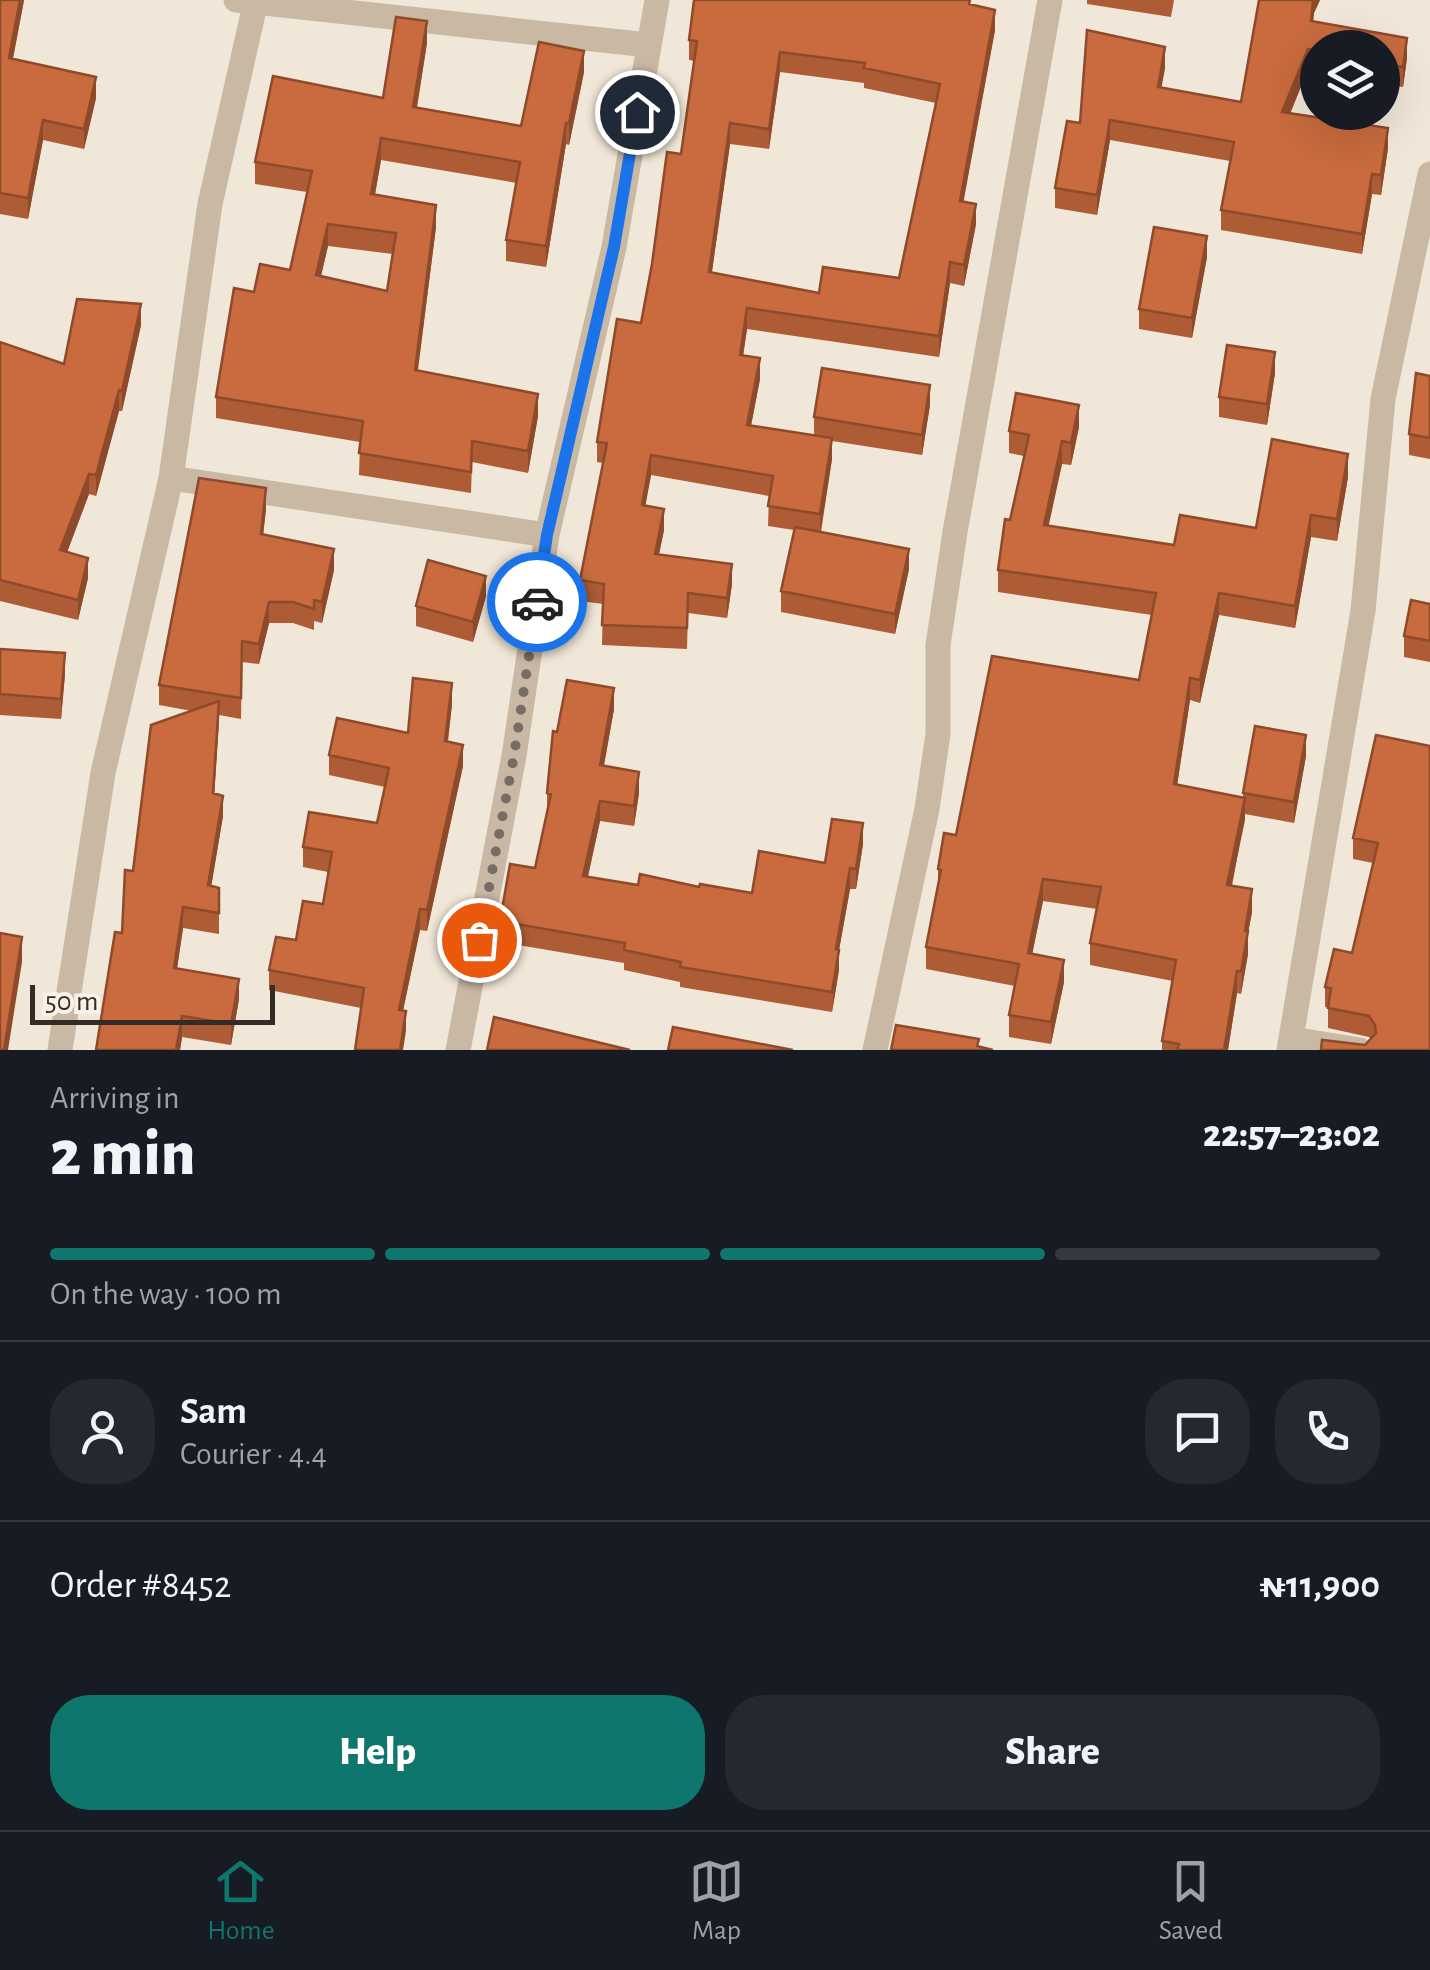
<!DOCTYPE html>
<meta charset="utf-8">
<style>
:root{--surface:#171b24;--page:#242831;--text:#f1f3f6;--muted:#9ea1a6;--line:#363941;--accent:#0f766e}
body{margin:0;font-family:"Alegreya Sans",sans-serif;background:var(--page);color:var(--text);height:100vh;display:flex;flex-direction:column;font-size:38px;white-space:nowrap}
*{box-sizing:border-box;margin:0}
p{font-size:32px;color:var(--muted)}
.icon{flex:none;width:55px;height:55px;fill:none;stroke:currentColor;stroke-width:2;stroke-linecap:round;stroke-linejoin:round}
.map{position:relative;height:1050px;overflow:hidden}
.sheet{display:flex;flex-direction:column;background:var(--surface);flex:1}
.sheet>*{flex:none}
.tools{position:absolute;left:1300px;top:30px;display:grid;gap:20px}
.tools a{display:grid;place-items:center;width:100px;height:100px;border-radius:50%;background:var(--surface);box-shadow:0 10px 40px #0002;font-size:50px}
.scale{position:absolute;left:30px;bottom:25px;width:245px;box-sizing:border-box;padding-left:10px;border:5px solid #342b26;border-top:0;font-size:28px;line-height:35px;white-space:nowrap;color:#342b26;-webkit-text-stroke:8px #f9f1e4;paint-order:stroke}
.pin{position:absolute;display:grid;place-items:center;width:85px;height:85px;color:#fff;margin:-42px;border:5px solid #fff;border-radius:50%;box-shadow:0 2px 10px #0007}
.courier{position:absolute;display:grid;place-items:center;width:100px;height:100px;margin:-50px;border:8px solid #1a73e8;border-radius:50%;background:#fff;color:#222;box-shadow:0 2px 12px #0007}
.summary em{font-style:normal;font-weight:800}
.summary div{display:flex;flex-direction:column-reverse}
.summary{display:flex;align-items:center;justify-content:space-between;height:170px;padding:0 50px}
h1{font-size:65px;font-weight:800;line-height:75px}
.bar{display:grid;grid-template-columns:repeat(4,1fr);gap:15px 10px;align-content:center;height:120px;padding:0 50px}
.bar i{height:12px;border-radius:8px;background:var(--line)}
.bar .selected{background:var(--accent)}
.bar p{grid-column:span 4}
.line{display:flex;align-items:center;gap:25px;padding:0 50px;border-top:2px solid var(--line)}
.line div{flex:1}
.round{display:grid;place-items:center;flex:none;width:105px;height:105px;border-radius:40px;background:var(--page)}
.primary-button{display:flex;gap:20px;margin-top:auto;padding:20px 50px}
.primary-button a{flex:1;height:115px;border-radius:40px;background:var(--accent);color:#fff;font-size:40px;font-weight:800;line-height:115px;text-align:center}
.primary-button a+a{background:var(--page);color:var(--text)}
.tab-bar{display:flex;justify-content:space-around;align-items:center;height:140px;border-top:2px solid var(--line);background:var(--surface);font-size:28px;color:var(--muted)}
.tab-bar a{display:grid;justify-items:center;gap:5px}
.tab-bar .selected{color:var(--accent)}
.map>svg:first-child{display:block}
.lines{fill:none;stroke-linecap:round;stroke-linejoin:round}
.minor{stroke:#c9b8a3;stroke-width:25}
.wall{fill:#ad5c35;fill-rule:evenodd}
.shaded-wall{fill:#8d4b2b}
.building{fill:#c96b3e;stroke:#8d4b2b;stroke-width:2.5;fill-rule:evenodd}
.done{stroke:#766d64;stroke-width:10;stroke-dasharray:0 18}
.route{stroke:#1a73e8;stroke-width:12}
</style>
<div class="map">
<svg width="1430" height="1050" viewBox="0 0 1430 1050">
<rect width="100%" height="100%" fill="#f1e7d8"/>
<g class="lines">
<path class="minor" d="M236,0l412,45
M171,478l376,57
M1292,1039l68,11
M60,1050l43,-277 68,-295 39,-274 45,-199
M458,1050l56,-294 33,-221 67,-288 43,-247
M875,1050l52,-241 11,-75v-89l17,-113 95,-532
M1289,1050l74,-439 20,-212 47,-225"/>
</g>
<path class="wall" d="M0,0h24l-11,59 83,39 -12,51 -41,-9 -15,79 -28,-5z
M1087,0h87l-3,17 -84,-13z
M1259,0h61l-6,13 -1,8 94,17v20l-4,29 -21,-3v-36h-64v23l-10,-2 -18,45 98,14v20l-7,47 -9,-1 -10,60 -141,-24v-20l9,-49 -120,-21 -13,75 -42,-7v-20l12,-67 13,2 7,-93 78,17v21l-4,19 80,15z
M970,5l25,25 -32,171 13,23 -12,62 -14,-3 -11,74 -192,-28 -4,27 17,23 -9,47 63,9v-18l116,-12 -8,50 -90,-14v18l-11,73 88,37 -14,65 -114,-22v-21l13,-61 -26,-4 1,-30 -118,-21 -6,30 19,25 -5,24 73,30 -5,34 -39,-5 -1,36 -85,-4 1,-41 -23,-3v-21l23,-117 -6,-1v-20l44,-119 40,-169 14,-93 -6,-1v-20zM780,72l84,11v5l72,15 -37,175 -80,15 -107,-21 18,-128 39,5z
M427,43l-10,65 104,18 63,-54 -15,73 -3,-1 -20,123 -40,-6v-21l11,-57 -136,-23 -6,35 61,32 -18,143 120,46 -10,57 -56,-11 -1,31 -112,-18 1,-33 -144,-24v-21l38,-105 36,-22 17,-78 -52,-8v-22l128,-64zM328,246l65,8 -6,37 -66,-15z
M1207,257l-15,81 -53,-9v-20z
M141,325l-19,86h-3l-23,85 -7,-2 -22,58 21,26 -10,42 -78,-19v-259l64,22z
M1275,373l-8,52 -48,-8v-20z
M1430,376v83l-21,-4v-21z
M1079,427l-8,38 -9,-1 -14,62 126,19 82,-17 92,-51 -11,64 -26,-4 -16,91 -76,-13 -19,88 -10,-3 -13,85 66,12v-4l63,-37 -12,67 -49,-9 -13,72 20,26 -4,21v21l-7,40 -4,-1 -9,57h-66v-9l11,-60 -83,-16v-22l7,-34 -54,-8 -11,53 32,28 -13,62 -42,-7v-22l6,-29 -89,-17v-22l12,-62v-16l18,-34 183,-155 13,-65 -154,-23v-22l26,-114 -15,-3v-22z
M266,509l-3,25 71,36 -12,53 -8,-2v9l-21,-7h-24l-10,41 -17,-2 -1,57 -22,-4 -5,79 9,22 -12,70 8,2v46l-36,-6 -6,41 62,30 -8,46 -49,-8 -2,13h-84l26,-117 11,-62 59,-160 -33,-6v-20z
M486,596l-13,46 -57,-16v-20z
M1430,604v58l-26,-5v-21z
M0,649l65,25 -4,45 -61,-4z
M452,704l-4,38 15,24 -36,165 -7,-1 -17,80 3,21 -45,-23 -92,-18v-20l27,-30 27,-36 5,-32 -25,-5v-20l74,-24 8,-36 -56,-12v-20l79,-22z
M614,709l-10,57 35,27 -5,33 -34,-5 -12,56 50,8 61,2 53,6 73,-30 38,-19 -7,45h-6l-11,61v20l-7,42 -152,-25v-5l-56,-12v-7l-124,-21v-21l35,-53 12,-57v-18l10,-61z
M1376,735l54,315 -65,-5 6,-6 -2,-2 -41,-9v-20l-3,-1v-20l27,-34 21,-90 -20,-4v-21z"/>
<path class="shaded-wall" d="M20,0h4l-15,78v-20z
M1313,0h7l-6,13 -3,28z
M995,10v20l-35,191v-20z
M427,21v22l-14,86v-22z
M1407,38v20l-4,29v-20z
M1165,47v21l-7,39v-20z
M1308,49v20l-26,64v-21z
M584,51v21l-15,73v-22z
M780,52v20l-11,77v-20z
M96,77v21l-12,51v-20z
M43,120v20l-15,79v-21z
M1110,120v20l-13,75v-20z
M566,123v21l-20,123v-21z
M730,123v21l-21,148v-20z
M1388,128v20l-7,47v-20z
M381,138v22l-10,56v-22z
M1372,174v20l-10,60v-20z
M976,204v20l-12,62v-21z
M436,205v22l-21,164v-21z
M328,224v22l-12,51v-22z
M1207,236v21l-15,81v-20z
M950,262v21l-11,74v-21z
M141,304v21l-19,86v-20z
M747,308v21l-7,47v-21z
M1275,352v21l-8,52v-21z
M760,358v21l-13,67v-21z
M930,385v20l-8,50v-20z
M119,390v21l-23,85v-21z
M538,394v22l-10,57v-22z
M1079,405v22l-8,38v-22z
M832,438v21l-12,75v-20z
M1062,441v23l-18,83v-22z
M1348,454v23l-11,64v-22z
M651,455v20l-9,50v-20z
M89,474v20l-29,77v-21z
M266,488v21l-5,45v-20z
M664,509v21l-9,44v-20z
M1311,515v22l-16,91v-22z
M334,549v21l-12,53v-21z
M909,549v20l-14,65v-20z
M88,558v20l-10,42v-20z
M732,564v20l-5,34v-20z
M486,576v20l-13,46v-20z
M1219,593v22l-19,88v-23z
M269,602v21l-10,41v-20z
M65,653v21l-4,45v-20z
M1190,678v22l-16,106v-22z
M452,683v21l-7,58v-21z
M614,688v21l-14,77v-21z
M219,701v21l-6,92v-21z
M1306,735v21l-12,67v-21z
M463,745v21l-36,165v-21z
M639,772v21l-5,33v-20z
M223,796v20l-15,90v-21z
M1245,798v22l-18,87v-22z
M600,801v20l-17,76v-21z
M863,823v21l-7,45v-20z
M850,868v21l-11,61v20l-7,42 4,-63z
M1043,879v22l-15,74v-22z
M1252,889v23l-4,21v21l-7,40 4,-63z
M183,907v21l-9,61v-21z
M420,909v21l-21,100v-20z
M22,937v25l-14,88h-4z
M1064,960v22l-13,62v-22z
M1237,971v22l-9,57h-4z
M239,979v20l-8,46v-21z
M406,1011v20l-3,19h-3z
M182,1016v21l-2,13h-4z"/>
<path class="building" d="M0,0h20l-11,58 87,19 -12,52 -41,-9 -15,78 -28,-5z
M694,0h276l-1,4 26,6 -35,191 16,3 -12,61 -14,-3 -11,74 -192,-28 -7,47 20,3 -13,67 85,13 -12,76 -52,-8 5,-30 -122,-21 -9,50 22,4 -9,45 77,10 -5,34 -39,-5 -1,35 -85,-3 2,-41 -24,-4 27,-137 -10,-1 20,-123 24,4 11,-59 15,-112 14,2 16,-113 -8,-1zM780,52l85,11 -1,5 76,16 -41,194 -76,-11 -4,26 -110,-21 21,-149 39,6z
M1259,0h54l-2,21 96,17 -4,29 -21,-3v-16h-64v3l-10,-2 -26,63 106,16 -7,47 -9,-1 -10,60 -141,-24 13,-68 -124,-22 -13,75 -42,-7 12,-67 13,2 7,-93 78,17 -7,40 83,15z
M396,17l31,4 -14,86 108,19 18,-84 45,9 -15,72h-3l-20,123 -40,-6 14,-78 -139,-24 -10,56 65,11 -21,165 123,24 -10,57 -56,-10 -1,31 -112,-19 4,-32 -147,-24 18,-109 20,4 6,-28 30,6 22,-99 -57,-9 18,-86 110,22zM328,224l68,9 -9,58 -71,-16z
M1154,227l53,9 -15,82 -53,-9z
M77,299l64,5 -19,87 -3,-1 -23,85 -7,-1 -29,76 28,8 -10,42 -78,-20v-238l64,22z
M1227,345l48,7 -8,52 -48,-7z
M822,368l108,17 -8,50 -108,-18z
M1416,373l14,3v62l-21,-4z
M1016,393l63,12 -8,38 -9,-2 -18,84 130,20 6,-30 76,13 16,-89 76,15 -11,65 -26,-4 -16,91 -76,-13 -19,87 -10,-2 -16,106 71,14 -18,87 25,4 -7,42h3l-7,40h-4l-13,79h-47l2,-6 -17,-3 14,-81 -86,-17 11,-56 -58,-8 -15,74 36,7 -13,62 -42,-7 10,-51 -93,-17 15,-77 -3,-1 6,-36 12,2 36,-179 147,24 17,-87 -158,-23 7,-51 5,1 19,-85 -20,-4z
M199,478l67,10 -5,46 73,15 -12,53 -8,-2v9l-21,-7h-24l-10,42 -17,-3 -1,57 -82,-13z
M795,527l114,22 -14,65 -114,-23z
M428,560l58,16 -13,46 -57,-16z
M1411,600l19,4v37l-26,-5z
M0,649l65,4 -4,46 -61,-5z
M413,678l39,5 -7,58 18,4 -36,165 -7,-1 -21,101 7,1 -6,39h-45l9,-62 -95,-18 7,-33 20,3 7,-39 20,3 9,-52 -29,-5 6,-35 68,11 12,-55 -60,-13 8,-37 71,15z
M567,680l47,8 -14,77 39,7 -5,34 -34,-5 -17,75 55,9 2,-11 59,13 1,-3 52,9 7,-42 66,12 7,-44 31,4 -7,46 -6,-1 -14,81 3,1 -7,42 -152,-25 1,-5 -57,-12 1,-7 -125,-22 10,-57 25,4 16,-74 -4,-1 6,-62 4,1z
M219,701l-6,92 10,3 -15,89 11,3v25l-36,-6 -9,61 65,11 -8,45 -49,-8 -6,34h-80l19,-118 7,1 3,-63 8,1 18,-146z
M1255,726l51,9 -12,67 -51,-9z
M1376,735l54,11v304h-109l1,-10 43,5 11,-12 -1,-8 -6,-9 -41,-8 3,-20 -6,-1 9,-38 18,4 26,-110 -25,-5z
M0,933l22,4 -18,113h-4z
M494,1017l136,33h-143z
M896,1025l83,14 -2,7 16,4h-102z
M673,1027l120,23h-125z"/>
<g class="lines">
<path class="done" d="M479,940l35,-184 23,-154"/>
<path class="route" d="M537,602l10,-67 67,-288 23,-135"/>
</g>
</svg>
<div class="tools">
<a><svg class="icon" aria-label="layers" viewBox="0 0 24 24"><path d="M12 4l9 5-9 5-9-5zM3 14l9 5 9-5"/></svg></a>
</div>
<div class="scale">50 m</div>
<div class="pin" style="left:479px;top:940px;background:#ea580c"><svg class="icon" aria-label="bag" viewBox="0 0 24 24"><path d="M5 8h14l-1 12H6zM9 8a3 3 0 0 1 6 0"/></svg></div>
<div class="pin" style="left:637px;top:112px;background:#1f2937"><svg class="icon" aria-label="home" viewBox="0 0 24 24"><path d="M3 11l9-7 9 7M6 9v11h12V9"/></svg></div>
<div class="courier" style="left:537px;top:602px"><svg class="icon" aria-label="car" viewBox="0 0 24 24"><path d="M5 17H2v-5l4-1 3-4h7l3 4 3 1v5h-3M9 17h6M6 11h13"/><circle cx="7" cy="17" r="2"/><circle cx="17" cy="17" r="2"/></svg></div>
</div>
<section class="sheet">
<div class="summary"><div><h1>2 min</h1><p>Arriving in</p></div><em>22:57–23:02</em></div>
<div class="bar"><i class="selected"></i><i class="selected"></i><i class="selected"></i><i></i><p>On the way · 100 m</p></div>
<div class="line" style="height:180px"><a class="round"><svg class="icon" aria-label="person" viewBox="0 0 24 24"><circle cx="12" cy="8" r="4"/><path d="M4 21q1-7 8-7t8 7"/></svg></a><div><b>Sam</b><p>Courier · 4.4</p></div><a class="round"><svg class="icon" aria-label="chat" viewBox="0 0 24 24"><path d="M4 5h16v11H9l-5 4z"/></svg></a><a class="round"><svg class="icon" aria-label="phone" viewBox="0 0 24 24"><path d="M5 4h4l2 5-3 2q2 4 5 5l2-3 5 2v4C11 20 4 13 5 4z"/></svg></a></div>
<div class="line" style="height:130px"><div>Order #8452</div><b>₦11,900</b></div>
<div class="primary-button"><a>Help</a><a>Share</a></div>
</section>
<nav class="tab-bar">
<a class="selected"><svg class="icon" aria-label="home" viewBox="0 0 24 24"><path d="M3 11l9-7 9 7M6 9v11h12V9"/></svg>Home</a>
<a><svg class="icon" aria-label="map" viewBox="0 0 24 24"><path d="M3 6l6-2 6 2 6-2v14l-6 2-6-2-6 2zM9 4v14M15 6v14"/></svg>Map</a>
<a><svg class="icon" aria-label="saved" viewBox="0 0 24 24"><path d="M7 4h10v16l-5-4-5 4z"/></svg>Saved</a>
</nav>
